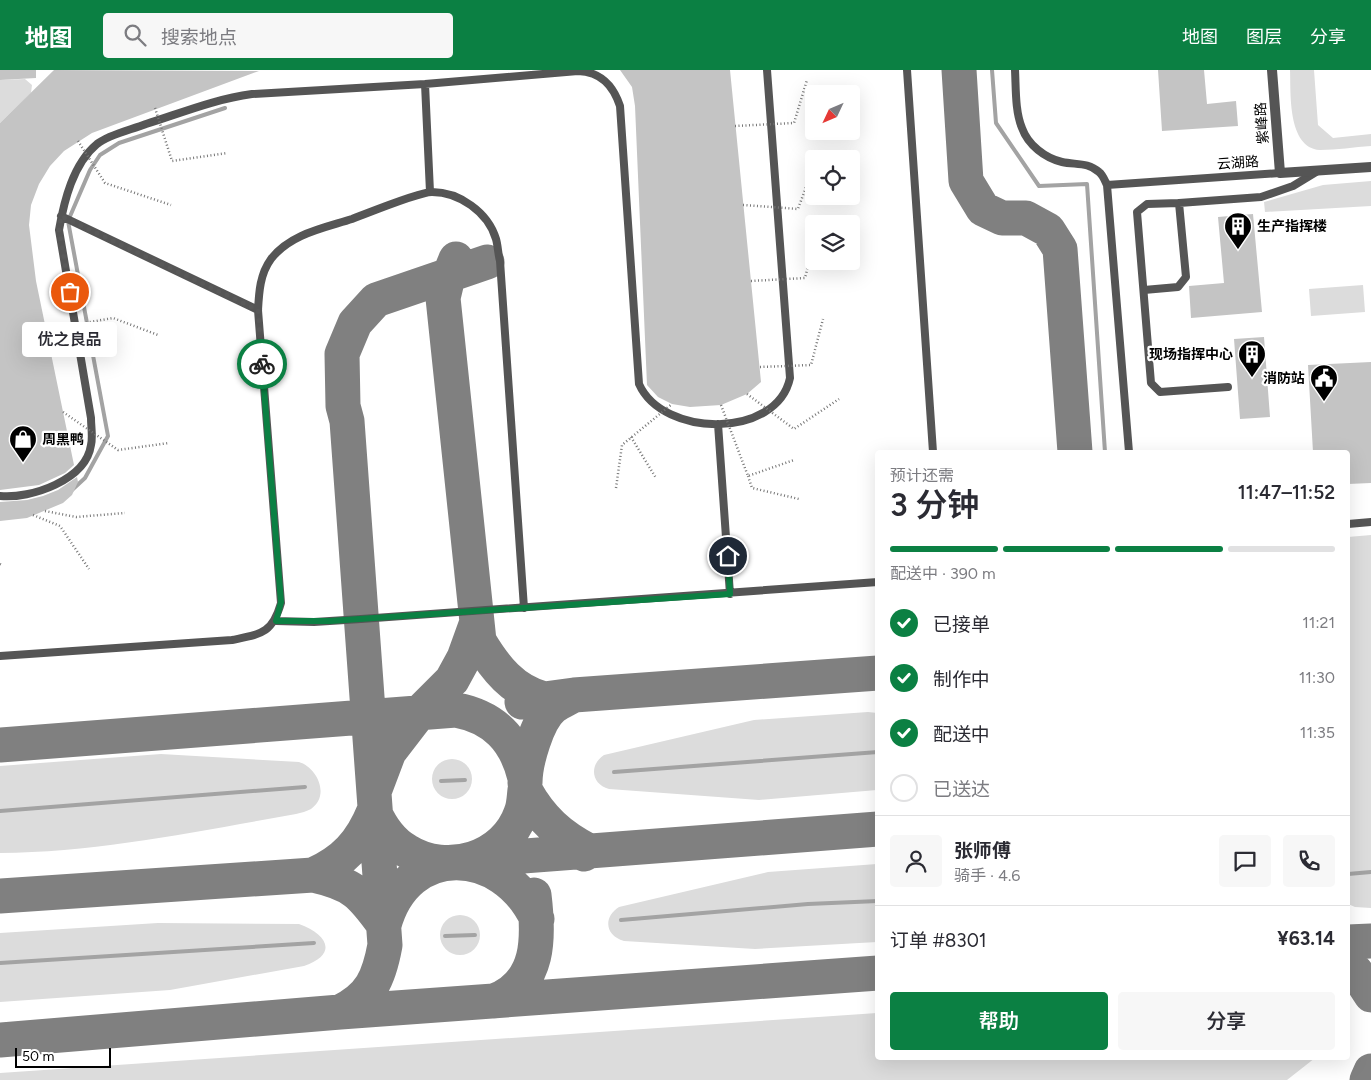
<!DOCTYPE html>
<html lang="zh">
<meta charset="utf-8">
<style>
:root{--surface:#fff;--page:#f7f7f7;--text:#2b2b33;--muted:#7c7c81;--line:#e1e1e2;--accent:#0b8043}
body{margin:0;font-family:Figtree,"Noto Sans SC",sans-serif;background:var(--page);color:var(--text);height:100vh;display:flex;flex-direction:column;font-size:19px;white-space:nowrap}
*{box-sizing:border-box;margin:0}
p{font-size:16px;color:var(--muted)}
.icon{flex:none;width:28px;height:28px;fill:none;stroke:currentColor;stroke-width:2;stroke-linecap:round;stroke-linejoin:round}
.map{position:relative;flex:1;overflow:hidden}
.side{position:absolute;left:875px;top:380px;width:475px;height:610px;display:flex;flex-direction:column;background:var(--surface);border-radius:5px;box-shadow:0 5px 20px #0002}
.side>*{flex:none}
.needle{width:32px;rotate:226deg}
.fabs{position:absolute;left:805px;top:15px;display:grid;gap:10px}
.fabs a{display:grid;place-items:center;width:55px;height:55px;border-radius:5px;background:var(--surface);box-shadow:0 5px 20px #0002;font-size:25px}
.scale{position:absolute;left:15px;bottom:12px;width:96px;box-sizing:border-box;padding-left:5px;border:2px solid #000;border-top:0;font-size:14px;line-height:18px;white-space:nowrap;color:#000;-webkit-text-stroke:4px #fff;paint-order:stroke}
.pin{position:absolute;display:grid;place-items:center;width:42px;height:42px;color:#fff;margin:-21px;border:2px solid #fff;border-radius:50%;box-shadow:0 1px 5px #0007}
.courier{position:absolute;display:grid;place-items:center;width:50px;height:50px;margin:-25px;border:4px solid #0b8043;border-radius:50%;background:#fff;color:#222;box-shadow:0 1px 6px #0007}
.bubble{position:absolute;height:35px;border-radius:5px;background:var(--surface);box-shadow:0 5px 20px #0002;font-size:16px;font-weight:600;line-height:35px;text-align:center}
.summary em{font-style:normal;font-weight:600}
.summary div{display:flex;flex-direction:column-reverse}
.summary{display:flex;align-items:center;justify-content:space-between;height:85px;padding:0 15px}
h1{font-size:32px;font-weight:600;line-height:38px}
.bar{display:grid;grid-template-columns:repeat(4,1fr);gap:8px 5px;align-content:center;height:60px;padding:0 15px}
.bar i{height:6px;border-radius:4px;background:var(--line)}
.bar .on{background:var(--accent)}
.bar p{grid-column:span 4}
.line{display:flex;align-items:center;gap:12px;padding:0 15px;border-top:1px solid var(--line)}
.line div{flex:1}
.round{display:grid;place-items:center;flex:none;width:52px;height:52px;border-radius:5px;background:var(--page)}
ol{padding:0 15px;list-style:none}
li{display:flex;align-items:center;gap:15px;height:55px}
li p{margin-inline-start:auto}
li .icon{padding:5px;border-radius:50%;background:var(--accent);color:#fff;stroke-width:4}
li:last-child{color:var(--muted)}
li i{width:28px;height:28px;border:2px solid var(--line);border-radius:50%}
.action{display:flex;gap:10px;margin-top:auto;padding:10px 15px}
.action a{flex:1;height:58px;border-radius:5px;background:var(--accent);color:#fff;font-size:20px;font-weight:600;line-height:58px;text-align:center}
.action a+a{background:var(--page);color:var(--text)}
header{display:flex;align-items:center;gap:30px;box-sizing:border-box;height:70px;padding:0 25px;background:var(--accent);color:#fff}
header strong{font-size:24px}
nav{display:flex;gap:28px;margin-inline-start:auto;font-size:18px}
.search{width:350px;height:45px;background:var(--page);display:flex;align-items:center;gap:12px;box-sizing:border-box;padding:0 18px;border-radius:5px;color:var(--muted);font-size:19px}
.map>svg:first-child{display:block}
.green{fill:#dcdcdc}
.lines{fill:none;stroke-linecap:round;stroke-linejoin:round}
.stream{stroke:#a3a3a3;stroke-width:4}
.taxiway{stroke:#808080;stroke-width:35}
.building{fill:#c4c4c4}
.path{stroke:#777;stroke-width:2.5;stroke-dasharray:1 2.5;stroke-linecap:butt}
.lane{stroke:#555;stroke-width:8}
.street{stroke:#555;stroke-width:10}
.path-bridge{stroke:#777;stroke-width:2.5;stroke-dasharray:1 2.5;stroke-linecap:butt}
.done{stroke:#595959;stroke-width:5;stroke-dasharray:0 9}
.route{stroke:#0b8043;stroke-width:6}
.labels{text-anchor:middle;dominant-baseline:central;stroke-width:4.5;stroke-linejoin:round;paint-order:stroke}
.street-label{font-size:14px;fill:#000;stroke:#fff}
.poi-label{font-size:14px;font-weight:bold;fill:#000;stroke:#fff;text-anchor:start}
</style>
<header>
<strong>地图</strong>
<div class="search"><svg class="icon" aria-label="search" viewBox="0 0 24 24"><circle cx="10" cy="10" r="6"/><path d="M15 15l6 6"/></svg>搜索地点</div>
<nav><a>地图</a><a>图层</a><a>分享</a></nav>
</header>
<div class="map">
<svg width="1371" height="1010" viewBox="0 0 1371 1010">
<rect width="100%" height="100%" fill="#fff"/>
<path class="green" d="M1290,0h24l4,55 15,13 38,-4v12c-17,1 -34,4 -51,4 -33,-2 -29,-58 -30,-80z
M25,9l7,6 -1,8 -31,30v-43z
M1371,111v25l-106,6 -1,-10 59,-17z
M1363,215l2,27 -54,4 -2,-27z
M1371,465v373l-16,-1 -7,-3v-367z
M868,642l9,1v77l-118,10 -150,-11c-18,-5 -20,-24 -5,-34l150,-35z
M161,684l138,8c19,6 31,34 12,47 -4,2 -10,4 -15,5 -97,17 -197,38 -296,39v-87z
M432 709a20 20 0 1 1 40 0a20 20 0 1 1-40 0Z
M877,794v78l-122,7 -131,-8c-19,-5 -21,-24 -5,-34l149,-35z
M440 865a20 20 0 1 1 40 0a20 20 0 1 1-40 0Z
M158,853l141,1c28,10 40,30 5,42l-134,24 -170,12v-69z
M877,943l1,45h437l-28,22h-1287v-7z"/>
<g class="lines">
<path class="stream" d="M992,0l4,53 43,63 48,-2 18,268
M72,420l13,-12 23,-42 -40,-215 22,-51 10,-15 19,-12 106,-35
M614,702l264,-20
M441,711l24,-1
M0,741l305,-24
M1348,804l23,-2
M621,850l187,-16 70,-3
M445,866l30,-1
M0,893l314,-20"/>
<path class="taxiway" d="M959,0l7,111 17,28 19,9h24l22,12 12,19 15,203
M456,189l-9,22 -4,17 36,343c16,27 34,50 65,58
M522,632l52,-7 304,-22
M0,675l456,-35c38,7 60,30 69,68
M525,713c0,-20 12,-63 28,-76 6,-5 14,-8 21,-12
M375,719l14,-37 30,-39 33,-33 12,-22 13,-36
M525,720c16,29 35,46 64,61l-5,3
M374,741c7,16 17,31 33,40 40,25 98,8 114,-38 3,-7 3,-15 4,-23
M471,790l407,-31
M313,805c31,-14 48,-32 61,-64
M0,826l313,-21c40,9 48,18 71,50 23,-84 118,-80 153,-6
M1348,872l23,-1
M1348,896l8,6 15,23
M494,931c47,-17 45,-65 40,-106
M340,942c31,-15 39,-34 45,-67l-38,-524 -4,-15 -1,-52 13,-31 21,-23 111,-38
M0,970l340,-28 538,-39
M1367,1010l4,-9"/>
</g>
<path class="building" d="M0,0h36v8l-36,2z
M54,0l205,1 -167,62 -28,18 -14,15 -11,18 -8,21 -2,20 7,56 38,184 -9,8 -26,12 -39,5v-367z
M620,0h110l31,312 -14,12 -26,11 -31,2 -18,-3 -14,-7 -11,-12 -12,-279 -3,-19z
M1158,0h46l3,34 29,-3 2,25 -76,5z
M1253,144l9,98 -71,6 -2,-32 35,-3 -6,-66z
M1264,267l6,80 -30,2 -6,-80z
M1371,292v121l-23,1v-32h-35l-5,-87z
M77,407l1,5 -6,13 -9,8 -36,15 -27,3v-19l27,-2 16,-4 15,-6z"/>
<g class="lines">
<path class="path" d="M631,367l25,41
M748,406l4,12 47,11
M45,441l31,6 49,-4
M33,445l27,11 29,43
M0,494l2,1"/>
<path class="lane" d="M907,0l26,382
M1015,0c1,19 0,41 7,58 6,17 23,30 40,34 14,3 26,0 37,10 4,3 6,9 8,13l22,267
M425,14l5,108
M1107,115l173,-12
M1179,133l-32,1 -10,8 14,171 9,9 68,-5
M61,146l197,94
M1144,220l34,-3 8,-10 -7,-74 82,-6 32,-11 23,-14
M718,354l12,170
M0,426c31,3 86,-16 91,-51 2,-8 0,-18 0,-27l-32,-188c5,-29 14,-66 38,-86 13,-10 34,-14 49,-20 35,-11 69,-25 106,-30l173,-10 153,-13c23,1 35,14 42,35l19,278c24,54 138,55 151,-6l-23,-308
M1348,454l23,-2
M276,551l38,1 47,-3 517,-37
M0,586l232,-16c29,-6 40,-6 49,-37l-23,-293c1,-18 2,-36 13,-51 19,-25 53,-31 81,-40 16,-6 67,-27 80,-27 27,0 56,20 64,47 2,7 2,15 4,22l24,347"/>
<path class="street" d="M1272,0l8,103 91,-6"/>
<path class="path-bridge" d="M155,38l17,53 55,-8
M735,56l59,-3 13,-43
M78,71l27,42 66,22
M743,135l55,4 16,-44
M751,211l54,-3 9,-35
M45,260l68,-12 45,17
M760,297l51,-2 12,-46
M747,324l47,35 45,-30
M721,335l27,71 46,-16
M63,342l55,38 51,-7
M616,418l6,-43 50,-41"/>
</g>
<g class="lines">
<path class="done" d="M70,222l-11,-62 2,-14 197,94 4,54"/>
<path class="route" d="M262,294l19,238 -5,19h54l400,-27 -2,-38"/>
</g>
<defs>
<g id="building-pin" transform="scale(1.4375)"><path d="M0 17L-7.5 6A9.5 9.5 0 1 1 7.5 6Z" fill="#000" stroke="#fff"/><path d="M-4-6H4V6H1V3H-1V6H-4ZM-2.5-4.3h1.7v1.8h-1.7ZM.8-4.3h1.7v1.8H.8ZM-2.5-1h1.7V.8h-1.7ZM.8-1h1.7V.8H.8Z" fill="#fff"/></g>
<g id="civic-pin" transform="scale(1.4375)"><path d="M0 17L-7.5 6A9.5 9.5 0 1 1 7.5 6Z" fill="#000" stroke="#fff"/><path d="M-.6-6.5H3V-4.5H.6V-3L4-1V1h2V6H-6V1h2V-1L-.6-3ZM-1.2 2.5V6h2.4V2.5Z" fill="#fff"/></g>
<g id="shop-pin" transform="scale(1.4375)"><path d="M0 17L-7.5 6A9.5 9.5 0 1 1 7.5 6Z" fill="#000" stroke="#fff"/><path d="M-5-2.5h2.3a2.7 3.5 0 0 1 5.4 0H5L5.5 6h-11ZM-1.5-2.5h3a1.5 2.3 0 0 0-3 0Z" fill="#fff"/></g>
</defs>
<g fill-rule="evenodd">
<use href="#building-pin" x="1238" y="156"/>
<use href="#building-pin" x="1252" y="284"/>
<use href="#civic-pin" x="1324" y="308"/>
<use href="#shop-pin" x="23" y="369"/>
</g>
<g class="labels">
<g class="street-label">
<text transform="translate(1262 53) rotate(-94)">紫峰路</text>
<text transform="translate(1238 93) rotate(-4)">云湖路</text>
</g>
<g class="poi-label">
<text x="1257" y="156">生产指挥楼</text>
<text x="1233" y="284" text-anchor="end">现场指挥中心</text>
<text x="1305" y="308" text-anchor="end">消防站</text>
<text x="42" y="369">周黑鸭</text>
</g>
</g>
</svg>
<div class="fabs">
<a><svg class="needle" viewBox="-14 -14 28 28"><path d="M0-13l5 13h-10z" fill="#e53935"/><path d="M0 13l5-13h-10z" fill="#7c7c81"/></svg></a>
<a><svg class="icon" aria-label="locate" viewBox="0 0 24 24"><circle cx="12" cy="12" r="6"/><path d="M12 2v4M12 18v4M2 12h4M18 12h4"/></svg></a>
<a><svg class="icon" aria-label="layers" viewBox="0 0 24 24"><path d="M12 4l9 5-9 5-9-5zM3 14l9 5 9-5"/></svg></a>
</div>
<div class="scale">50 m</div>
<div class="pin" style="left:70px;top:222px;background:#ea580c"><svg class="icon" aria-label="bag" viewBox="0 0 24 24"><path d="M5 8h14l-1 12H6zM9 8a3 3 0 0 1 6 0"/></svg></div>
<div class="pin" style="left:728px;top:486px;background:#1f2937"><svg class="icon" aria-label="home" viewBox="0 0 24 24"><path d="M3 11l9-7 9 7M6 9v11h12V9"/></svg></div>
<div class="courier" style="left:262px;top:294px"><svg class="icon" aria-label="bike" viewBox="0 0 24 24"><circle cx="6" cy="16" r="4"/><circle cx="18" cy="16" r="4"/><path d="M6 16l4-8h5l3 8M10 8l3 8H6M13 5h3"/></svg></div>
<div class="bubble" style="left:22px;top:252px;width:95px">优之良品</div>
<section class="side">
<div class="summary"><div><h1>3 分钟</h1><p>预计还需</p></div><em>11:47–11:52</em></div>
<div class="bar"><i class="on"></i><i class="on"></i><i class="on"></i><i></i><p>配送中 · 390 m</p></div>
<ol>
<li><svg class="icon" aria-label="check" viewBox="0 0 24 24"><path d="M5 12l5 5 9-10"/></svg>已接单<p>11:21</p></li>
<li><svg class="icon" aria-label="check" viewBox="0 0 24 24"><path d="M5 12l5 5 9-10"/></svg>制作中<p>11:30</p></li>
<li><svg class="icon" aria-label="check" viewBox="0 0 24 24"><path d="M5 12l5 5 9-10"/></svg>配送中<p>11:35</p></li>
<li><i></i>已送达</li>
</ol>
<div class="line" style="height:90px"><a class="round"><svg class="icon" aria-label="person" viewBox="0 0 24 24"><circle cx="12" cy="8" r="4"/><path d="M4 21q1-7 8-7t8 7"/></svg></a><div><b>张师傅</b><p>骑手 · 4.6</p></div><a class="round"><svg class="icon" aria-label="chat" viewBox="0 0 24 24"><path d="M4 5h16v11H9l-5 4z"/></svg></a><a class="round"><svg class="icon" aria-label="phone" viewBox="0 0 24 24"><path d="M5 4h4l2 5-3 2q2 4 5 5l2-3 5 2v4C11 20 4 13 5 4z"/></svg></a></div>
<div class="line" style="height:65px"><div>订单 #8301</div><b>¥63.14</b></div>
<div class="action"><a>帮助</a><a>分享</a></div>
</section>
</div>
